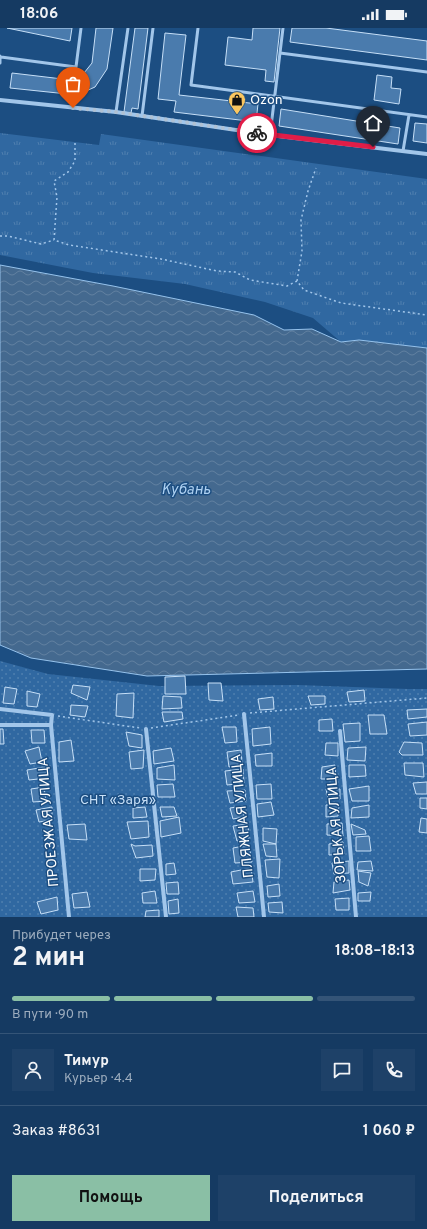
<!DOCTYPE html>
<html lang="ru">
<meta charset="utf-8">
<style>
:root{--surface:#153a62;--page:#1e4168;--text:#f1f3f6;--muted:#9dadbe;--line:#345477;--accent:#8abfa5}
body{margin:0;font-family:Overpass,sans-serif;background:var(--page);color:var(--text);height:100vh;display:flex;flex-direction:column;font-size:15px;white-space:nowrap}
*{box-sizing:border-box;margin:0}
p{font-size:13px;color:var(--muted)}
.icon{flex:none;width:22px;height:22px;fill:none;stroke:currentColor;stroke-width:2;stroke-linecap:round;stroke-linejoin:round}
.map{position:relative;height:889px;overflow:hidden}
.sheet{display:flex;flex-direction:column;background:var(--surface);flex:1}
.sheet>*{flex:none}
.pin{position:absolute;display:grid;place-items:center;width:34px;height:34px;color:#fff;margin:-41px -17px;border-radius:50% 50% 50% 0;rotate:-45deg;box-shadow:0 0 4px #0007}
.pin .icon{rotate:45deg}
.courier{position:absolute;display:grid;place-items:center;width:40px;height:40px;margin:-20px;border:3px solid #e11d48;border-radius:50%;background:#fff;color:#222;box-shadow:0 1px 5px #0007}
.overview em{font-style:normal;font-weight:700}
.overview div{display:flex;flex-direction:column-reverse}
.overview{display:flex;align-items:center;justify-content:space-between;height:68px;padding:0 12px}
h1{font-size:26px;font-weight:700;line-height:30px}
.bar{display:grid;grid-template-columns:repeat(4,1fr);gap:6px 4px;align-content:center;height:48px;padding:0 12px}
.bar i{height:5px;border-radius:3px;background:var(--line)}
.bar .current{background:var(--accent)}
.bar p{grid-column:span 4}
.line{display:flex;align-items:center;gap:10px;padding:0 12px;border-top:1px solid var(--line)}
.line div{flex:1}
.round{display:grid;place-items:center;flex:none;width:42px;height:42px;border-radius:0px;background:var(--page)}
.cta{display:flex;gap:8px;margin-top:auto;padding:8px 12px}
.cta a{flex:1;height:46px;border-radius:0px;background:var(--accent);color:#111;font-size:16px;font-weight:700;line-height:46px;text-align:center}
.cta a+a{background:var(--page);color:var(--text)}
.status{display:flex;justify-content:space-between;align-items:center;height:28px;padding:0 20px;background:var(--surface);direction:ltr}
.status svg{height:11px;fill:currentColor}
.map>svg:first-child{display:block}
.grass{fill:url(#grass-tufts)}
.garden{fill:url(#garden-dots)}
.water{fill:url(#water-waves);stroke:#95c2ec}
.building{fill:#4a7bad;stroke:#c6dff7}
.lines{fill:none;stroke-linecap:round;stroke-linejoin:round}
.path{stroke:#a2c6ea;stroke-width:1.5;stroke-dasharray:2 3;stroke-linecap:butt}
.service{stroke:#a2c6ea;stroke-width:3}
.minor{stroke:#a2c6ea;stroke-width:4}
.done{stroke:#b0c1d3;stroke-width:4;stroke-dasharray:0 7.2}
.route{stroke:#e11d48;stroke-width:5}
.labels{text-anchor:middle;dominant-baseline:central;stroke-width:3;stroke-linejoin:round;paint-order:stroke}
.poi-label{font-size:14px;fill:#fff;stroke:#1c4e82;text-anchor:start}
.park-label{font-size:14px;fill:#c6dff7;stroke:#1c4e82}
.street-label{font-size:14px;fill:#fff;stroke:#1c4e82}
.water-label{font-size:15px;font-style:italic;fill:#add0f1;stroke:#1c4e82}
</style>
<div class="status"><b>18:06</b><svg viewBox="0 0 49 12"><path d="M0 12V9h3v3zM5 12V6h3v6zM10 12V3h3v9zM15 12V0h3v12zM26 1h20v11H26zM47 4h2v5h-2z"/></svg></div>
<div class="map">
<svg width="427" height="889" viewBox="0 0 427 889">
<defs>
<pattern id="grass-tufts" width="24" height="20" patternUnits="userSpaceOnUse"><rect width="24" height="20" fill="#3068a1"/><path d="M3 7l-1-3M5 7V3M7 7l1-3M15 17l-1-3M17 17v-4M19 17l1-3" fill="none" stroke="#4f7faf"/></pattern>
<pattern id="garden-dots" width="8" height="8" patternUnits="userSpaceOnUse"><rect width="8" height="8" fill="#3068a1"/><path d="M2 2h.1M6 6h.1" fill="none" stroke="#4f7faf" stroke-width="1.8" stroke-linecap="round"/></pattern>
<pattern id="water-waves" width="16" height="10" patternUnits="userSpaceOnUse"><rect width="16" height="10" fill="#44698f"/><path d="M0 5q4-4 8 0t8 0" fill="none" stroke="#6080a0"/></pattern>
</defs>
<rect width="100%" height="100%" fill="#1c4e82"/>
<path class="grass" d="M0,105l99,12 2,-11 326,45v169l-68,-8 -18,2 -28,-24 -48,-16 -80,-18 -92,-11 -93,-18z"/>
<path class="garden" d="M0,633l48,13 111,12 139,-1 110,4h19v228h-427z"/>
<path class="water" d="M0,237l113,21 141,29 30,15 28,-1 29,13 18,-2 68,8v321l-280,7 -116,-18 -31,-13z"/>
<path class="building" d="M7,0h65l-2,13z
M96,0h17l-6,41 -12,18 -18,8 -67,-7 2,-15 59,7 13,-7 8,-10z
M135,0h13l-10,81 -6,-1 -1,5 -7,-1z
M253,0h27l-6,54 -9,-1 1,-11 -41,-5 3,-28 24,3z
M292,0h34l101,13v19l-137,-18z
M165,5l21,2 -7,60 79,9 -2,18 -82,-10 2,-11 -18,-2z
M377,47l15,2 -1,11 10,1 -2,15 -25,-4z
M281,81l119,19 -2,16 -119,-18z
M415,95l12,1v19l-14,-2z
M185,648l1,18h-21v-17z
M208,655h13l2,18 -14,-1z
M73,657l17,2 -3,13 -16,-7z
M5,659l12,2 -3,15 -11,-1z
M364,662l1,11 -16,1 -2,-10z
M27,663l13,3 -3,13 -10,-1z
M134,665l-1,25 -17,-2 1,-22z
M163,668l18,1 1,11 -20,1z
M308,668h17v8l-14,1z
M273,669l1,12 -14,1 -2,-11z
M71,677l17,1 -3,11 -15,-2z
M427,681v8l-19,2 -1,-9z
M162,684h20l1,7 -19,3z
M368,687h16l3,19h-17z
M332,691l1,12h-14v-11z
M427,694v13l-17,1 -2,-12z
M360,695v18l-15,1 -2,-18z
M222,699h14l1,15 -12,1z
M270,699l1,17 -18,2 -1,-17z
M0,701h3l1,15h-4z
M31,702h13l1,13h-13z
M126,704l16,3v13l-13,-2z
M71,712l3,21 -15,1v-20z
M404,714l18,1 1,12h-21l-3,-3z
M326,715h12v13l-13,-1z
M39,719l3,15 -12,2 -5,-13z
M366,719l-1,14 -18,-1 1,-12z
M171,720l3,13 -20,3 -1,-13z
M144,722l-1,18 -12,1 -2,-17z
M241,722l1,14 -13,3 -2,-15z
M272,725v13h-16l-1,-11z
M404,735h19l1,14 -19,-2z
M174,737l1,15 -18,-1v-11z
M335,737l1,14h-15l1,-12z
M349,737h16l1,11 -17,1z
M45,739l2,11 -18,2 -2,-10z
M243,741l1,14 -17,2 -2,-14z
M427,754v12h-11l-3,-11z
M173,756l2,13h-17l-1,-12z
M271,756l1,15h-15l-1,-14z
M369,758v15h-17l-3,-12z
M44,759l2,14 -13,1 -2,-13z
M326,761h14v10h-12z
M245,762l1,11 -16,2 -3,-12z
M420,770h7v11l-7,-1z
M271,774l3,13 -16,2 -1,-13z
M339,776l-1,12 -12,1v-12z
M369,777v12l-18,1 1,-10z
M243,778l1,11 -11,2 -3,-11z
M52,779v13l-13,2 -3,-12z
M145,779l2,10 -14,1v-10z
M160,779h14l3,9 -15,1z
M179,789l2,16 -20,4 -1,-16z
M421,790l6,1v14l-8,-1z
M148,793l1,16 -18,2 -4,-17z
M342,795l1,13 -16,-1v-11z
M85,796l2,16 -18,-1 -2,-14z
M248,796l1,15 -12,2 -4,-15z
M351,796l14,6 1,4 -13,1z
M263,800l14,1 -1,15 -13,-3z
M369,808l2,15h-15v-14z
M343,814l1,12 -15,1v-11z
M131,816l4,2 17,-1 1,11 -17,2z
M263,816h13l1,13 -11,-1z
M249,817l3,17 -17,1 -2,-15z
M280,831l-1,19 -12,-1 -2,-17z
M349,833v12l-15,1 -2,-11z
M371,833l2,10 -16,-1 1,-8z
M174,835l2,11 -10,1v-11z
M251,840l2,14 -20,2 -2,-12z
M140,841h16l-1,11 -15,1z
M358,843l13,2 -3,13 -9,-4z
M349,852l1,10 -17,3 1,-11z
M178,854l1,12h-12l-1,-11z
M279,856l1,12 -12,1 -1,-11z
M155,863l2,12h-14l-1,-10z
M253,863l2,11 -16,1 -2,-10z
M87,864l3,15 -16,1 -2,-14z
M371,864l-1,9h-12v-8z
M57,869l1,13 -17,4 -4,-12z
M349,870v12h-13l-1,-11z
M178,871l1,14 -10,1 -1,-13z
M282,874l1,11 -14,-1 -1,-9z
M236,879l17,1 1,9h-16z
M159,882v7h-14l1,-6z"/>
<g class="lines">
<path class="path" d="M75,115v18l-7,11 -14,9 3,16 -3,43 15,5 92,14 56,12 18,1 15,8 37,6 10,-5 7,9 37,13 86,12
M0,208h8l33,8 13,-4
M297,253l5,-30 -1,-31 7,-29 8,-23
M250,685l177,-15
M58,688l82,12
M151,700l88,-13"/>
<path class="service" d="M198,0l-7,57 236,32
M280,25l147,19
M0,28v7
M1,29l75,10 5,-39
M116,84l12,-84
M142,88l11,-88
M270,107l13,-107
M403,123l6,-36"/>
<path class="minor" d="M0,72l116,12 154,23 157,19
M0,681l52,6 -1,10 18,192
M244,686l20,203
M0,697h51
M146,701l20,188
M340,703l16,186"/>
</g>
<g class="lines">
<path class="done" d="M73,80l43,4 141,21"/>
<path class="route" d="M257,105l116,14"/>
</g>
<defs>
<g id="shop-pin" transform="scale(0.9)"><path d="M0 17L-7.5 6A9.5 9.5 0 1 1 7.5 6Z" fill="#fac660" stroke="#1c4e82"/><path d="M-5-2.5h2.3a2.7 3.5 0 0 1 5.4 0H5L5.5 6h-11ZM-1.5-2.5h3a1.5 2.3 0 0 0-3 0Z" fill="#111"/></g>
</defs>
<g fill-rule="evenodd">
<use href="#shop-pin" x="237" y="72"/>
</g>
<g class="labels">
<g class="poi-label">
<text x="250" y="72">Ozon</text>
</g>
<g class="park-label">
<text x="118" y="772">СНТ «Заря»</text>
</g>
<g class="street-label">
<text transform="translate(243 788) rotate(-96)">ПЛЯЖНАЯ УЛИЦА</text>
<text transform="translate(49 794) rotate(-95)">ПРОЕЗЖАЯ УЛИЦА</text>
<text transform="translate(337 797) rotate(-95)">ЗОРЬКАЯ УЛИЦА</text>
</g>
<g class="water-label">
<text x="186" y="462">Кубань</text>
</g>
</g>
</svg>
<div class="pin" style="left:73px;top:80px;background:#ea580c"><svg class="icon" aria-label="bag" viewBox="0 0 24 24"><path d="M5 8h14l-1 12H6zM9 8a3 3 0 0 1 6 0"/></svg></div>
<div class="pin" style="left:373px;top:119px;background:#1f2937"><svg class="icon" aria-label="home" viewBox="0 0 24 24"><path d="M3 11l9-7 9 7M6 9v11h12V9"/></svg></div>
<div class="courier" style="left:257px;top:105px"><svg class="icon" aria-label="bike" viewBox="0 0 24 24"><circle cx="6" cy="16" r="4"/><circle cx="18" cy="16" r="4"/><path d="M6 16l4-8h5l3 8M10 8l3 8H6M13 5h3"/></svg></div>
</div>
<section class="sheet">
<div class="overview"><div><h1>2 мин</h1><p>Прибудет через</p></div><em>18:08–18:13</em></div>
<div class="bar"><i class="current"></i><i class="current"></i><i class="current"></i><i></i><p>В пути · 90 m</p></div>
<div class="line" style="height:72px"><a class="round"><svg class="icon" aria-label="person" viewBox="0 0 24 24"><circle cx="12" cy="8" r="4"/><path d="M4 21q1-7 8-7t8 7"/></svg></a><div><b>Тимур</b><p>Курьер · 4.4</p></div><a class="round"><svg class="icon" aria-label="chat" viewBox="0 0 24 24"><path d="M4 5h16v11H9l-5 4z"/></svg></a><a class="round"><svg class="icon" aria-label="phone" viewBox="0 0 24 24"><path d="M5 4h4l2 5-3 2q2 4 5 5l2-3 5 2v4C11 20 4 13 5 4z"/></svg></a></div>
<div class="line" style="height:52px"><div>Заказ #8631</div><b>1 060 ₽</b></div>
<div class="cta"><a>Помощь</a><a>Поделиться</a></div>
</section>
